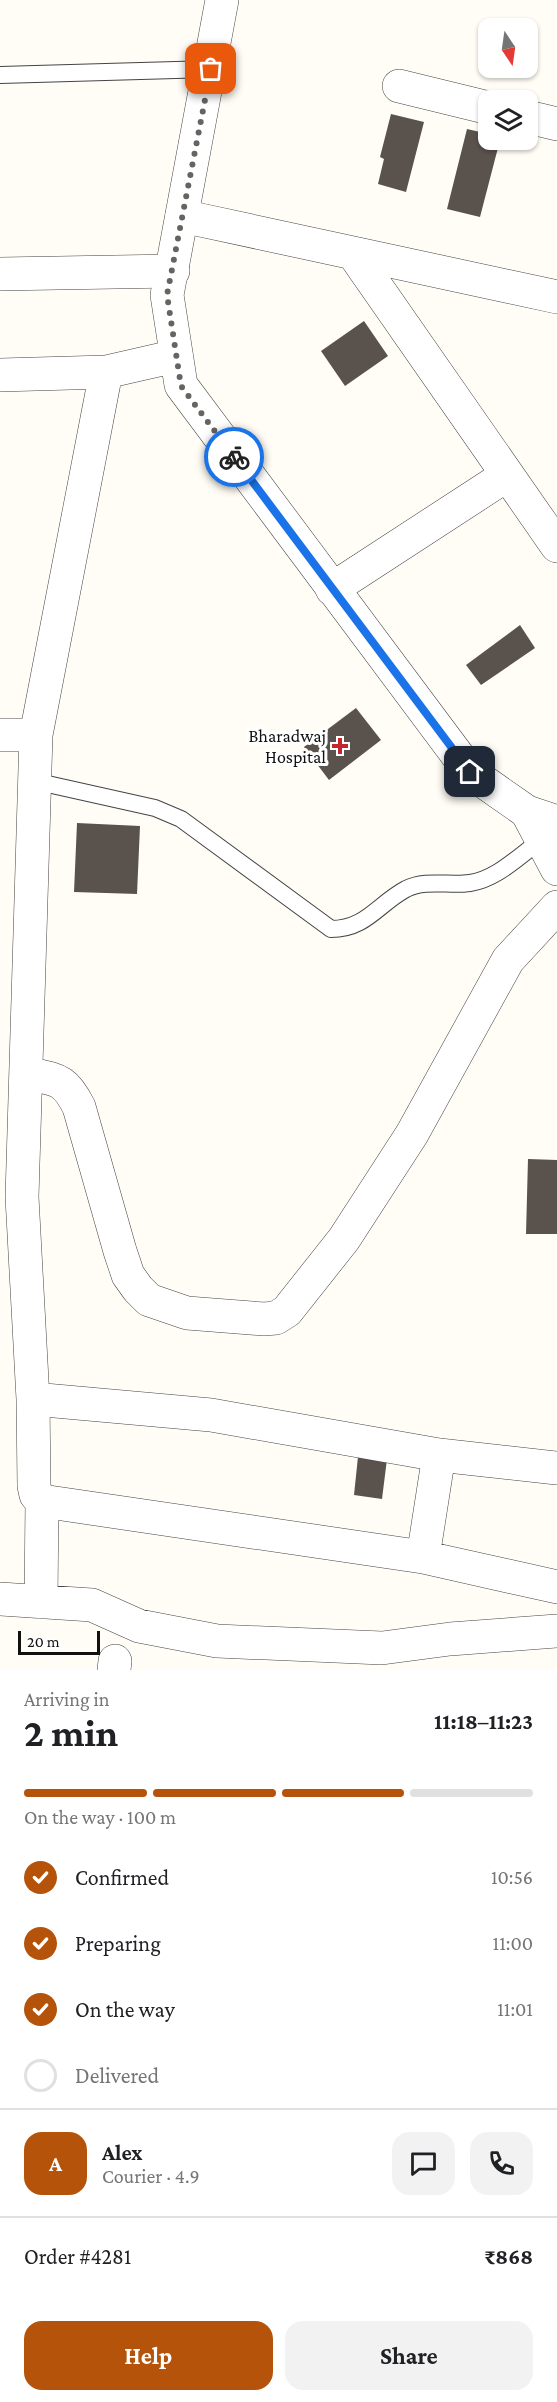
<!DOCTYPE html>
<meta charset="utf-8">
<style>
:root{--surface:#fff;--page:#f2f2f2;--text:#202124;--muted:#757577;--line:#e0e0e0;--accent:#b45309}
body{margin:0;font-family:"Crimson Pro",serif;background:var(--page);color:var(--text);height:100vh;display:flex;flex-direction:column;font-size:22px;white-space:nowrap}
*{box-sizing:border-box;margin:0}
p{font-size:20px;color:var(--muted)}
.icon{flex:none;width:33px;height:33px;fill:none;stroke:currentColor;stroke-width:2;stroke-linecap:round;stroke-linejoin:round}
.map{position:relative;height:1670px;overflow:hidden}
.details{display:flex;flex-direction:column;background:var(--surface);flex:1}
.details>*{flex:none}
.needle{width:39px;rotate:167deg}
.buttons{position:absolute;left:478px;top:18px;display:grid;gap:12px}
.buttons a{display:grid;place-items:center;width:60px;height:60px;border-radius:12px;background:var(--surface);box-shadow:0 2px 4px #0004;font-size:30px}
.scale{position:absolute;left:18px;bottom:15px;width:82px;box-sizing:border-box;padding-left:6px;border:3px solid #111;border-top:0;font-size:16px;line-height:21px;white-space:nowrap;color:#111;-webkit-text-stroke:4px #fff;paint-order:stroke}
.pin{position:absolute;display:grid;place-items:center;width:51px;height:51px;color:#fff;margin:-26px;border-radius:12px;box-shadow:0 3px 9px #0006}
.courier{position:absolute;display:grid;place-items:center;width:60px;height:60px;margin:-30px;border:4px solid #1a73e8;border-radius:50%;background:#fff;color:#222;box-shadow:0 2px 8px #0007}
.head em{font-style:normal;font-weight:700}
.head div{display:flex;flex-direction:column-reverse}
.head{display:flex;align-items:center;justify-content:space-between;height:102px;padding:0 24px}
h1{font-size:39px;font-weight:700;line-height:45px}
.bar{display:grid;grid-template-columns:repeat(4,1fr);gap:9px 6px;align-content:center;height:72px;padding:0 24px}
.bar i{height:8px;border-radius:4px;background:var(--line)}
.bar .current{background:var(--accent)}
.bar p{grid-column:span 4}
.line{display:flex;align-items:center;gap:15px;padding:0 24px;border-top:2px solid var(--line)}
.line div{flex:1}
.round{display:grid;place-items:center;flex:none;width:63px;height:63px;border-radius:18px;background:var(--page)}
ol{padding:0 24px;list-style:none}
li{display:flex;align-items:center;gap:18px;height:66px}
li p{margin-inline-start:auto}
li .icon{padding:6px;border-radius:50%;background:var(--accent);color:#fff;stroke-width:4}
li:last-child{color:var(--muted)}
li i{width:33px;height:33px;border:3px solid var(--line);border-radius:50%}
.cta{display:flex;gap:12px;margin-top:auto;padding:12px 24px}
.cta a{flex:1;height:69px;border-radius:18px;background:var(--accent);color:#fff;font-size:24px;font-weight:700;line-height:69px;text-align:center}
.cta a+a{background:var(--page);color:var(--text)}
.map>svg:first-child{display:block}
.building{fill:#5a524d}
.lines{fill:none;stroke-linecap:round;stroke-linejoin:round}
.service-casing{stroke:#444;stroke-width:18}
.minor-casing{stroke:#444;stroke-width:34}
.tertiary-casing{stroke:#444;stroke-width:34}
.service{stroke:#fff;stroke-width:16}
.minor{stroke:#fff;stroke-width:33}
.tertiary{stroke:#fff;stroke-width:33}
.done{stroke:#646461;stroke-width:6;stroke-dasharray:0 10.8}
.route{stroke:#1a73e8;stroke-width:8}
.poi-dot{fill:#c4262e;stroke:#fff;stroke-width:2}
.labels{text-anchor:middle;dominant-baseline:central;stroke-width:6;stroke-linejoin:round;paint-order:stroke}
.poi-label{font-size:18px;fill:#111;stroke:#fff;text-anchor:end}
</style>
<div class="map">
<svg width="557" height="1670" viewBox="0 0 557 1670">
<rect width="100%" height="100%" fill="#fffdf5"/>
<path class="building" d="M391,114l33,8 -18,70 -28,-8 6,-25 -4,-2z
M467,129l22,5v6h11l-20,77 -33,-8z
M364,321l24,35 -43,30 -24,-35z
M520,625l15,23 -54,37 -15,-20z
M356,708l25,32 -52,40 -25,-33z
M77,823l63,3 -3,68 -63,-2z
M528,1159l29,1v74h-31z
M359,1447l29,4 -6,48 -28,-4z"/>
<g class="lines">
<g class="service-casing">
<path id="service" d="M0,75l211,-6
M34,781l121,27 26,11 150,110c35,0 47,-25 75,-40 20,-10 43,-3 64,-6 27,-4 49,-27 70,-42"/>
</g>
<g class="minor-casing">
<path id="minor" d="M399,86l90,22
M528,117l29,7
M182,216l375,81
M353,253l204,293
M0,274l173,-3
M106,372l70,-16
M0,375l106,-3 -70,363 -14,462 11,202
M332,589l175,-114
M0,735h36
M527,812l30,57
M26,1073c30,7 38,4 53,34l41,144 8,24 10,14 11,11 38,13 77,6 12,-1 11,-7 57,-72 68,-105 96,-174 49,-53
M557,1468l-118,-13 -228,-40 -178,-16 1,87 2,9 6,6 381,56 134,30
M423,1557l16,-102
M0,1599l92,6 47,21 78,15 165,7 68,-9 107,-8
M41,1602l1,-101
M114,1670l1,-9"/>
</g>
<g class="tertiary-casing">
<path id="tertiary" d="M222,0l-55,295 14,90 289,387 57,40 30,10"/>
</g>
<use href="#service" class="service"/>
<use href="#minor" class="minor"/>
<use href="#tertiary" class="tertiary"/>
</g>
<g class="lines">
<path class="done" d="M211,69l-44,226 14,91 53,71"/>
<path class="route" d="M234,457l236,315"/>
</g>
<path class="poi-dot" d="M337 737h6v6h6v6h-6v6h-6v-6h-6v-6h6z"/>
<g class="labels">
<g class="poi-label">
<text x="326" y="736">Bharadwaj<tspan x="326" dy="21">Hospital</tspan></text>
</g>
</g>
</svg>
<div class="buttons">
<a><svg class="needle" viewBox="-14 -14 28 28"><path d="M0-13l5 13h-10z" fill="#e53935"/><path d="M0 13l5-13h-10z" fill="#757577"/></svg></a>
<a><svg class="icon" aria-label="layers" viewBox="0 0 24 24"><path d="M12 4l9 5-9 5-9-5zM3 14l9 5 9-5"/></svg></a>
</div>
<div class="scale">20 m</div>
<div class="pin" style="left:211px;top:69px;background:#ea580c"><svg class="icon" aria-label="bag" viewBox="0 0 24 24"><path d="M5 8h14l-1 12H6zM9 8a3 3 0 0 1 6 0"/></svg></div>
<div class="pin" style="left:470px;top:772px;background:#1f2937"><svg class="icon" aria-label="home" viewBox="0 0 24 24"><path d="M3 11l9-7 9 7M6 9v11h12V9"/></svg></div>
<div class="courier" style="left:234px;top:457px"><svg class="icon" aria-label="bike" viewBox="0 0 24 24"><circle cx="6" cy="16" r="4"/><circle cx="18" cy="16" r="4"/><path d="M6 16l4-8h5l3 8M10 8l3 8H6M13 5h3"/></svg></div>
</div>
<section class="details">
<div class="head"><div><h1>2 min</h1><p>Arriving in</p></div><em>11:18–11:23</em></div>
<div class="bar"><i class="current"></i><i class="current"></i><i class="current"></i><i></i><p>On the way · 100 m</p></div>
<ol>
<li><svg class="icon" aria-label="check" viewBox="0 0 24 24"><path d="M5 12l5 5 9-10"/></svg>Confirmed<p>10:56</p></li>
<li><svg class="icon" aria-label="check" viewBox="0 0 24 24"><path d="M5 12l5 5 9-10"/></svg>Preparing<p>11:00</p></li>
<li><svg class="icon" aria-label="check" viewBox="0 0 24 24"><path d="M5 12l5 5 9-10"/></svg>On the way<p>11:01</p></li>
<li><i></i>Delivered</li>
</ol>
<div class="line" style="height:108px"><b class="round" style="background:var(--accent);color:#fff">A</b><div><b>Alex</b><p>Courier · 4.9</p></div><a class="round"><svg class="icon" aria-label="chat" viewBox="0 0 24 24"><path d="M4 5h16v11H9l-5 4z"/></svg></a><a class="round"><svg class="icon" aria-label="phone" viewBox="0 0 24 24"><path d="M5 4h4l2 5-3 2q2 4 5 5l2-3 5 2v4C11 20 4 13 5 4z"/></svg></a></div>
<div class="line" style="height:78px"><div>Order #4281</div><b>₹868</b></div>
<div class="cta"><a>Help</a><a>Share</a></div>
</section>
